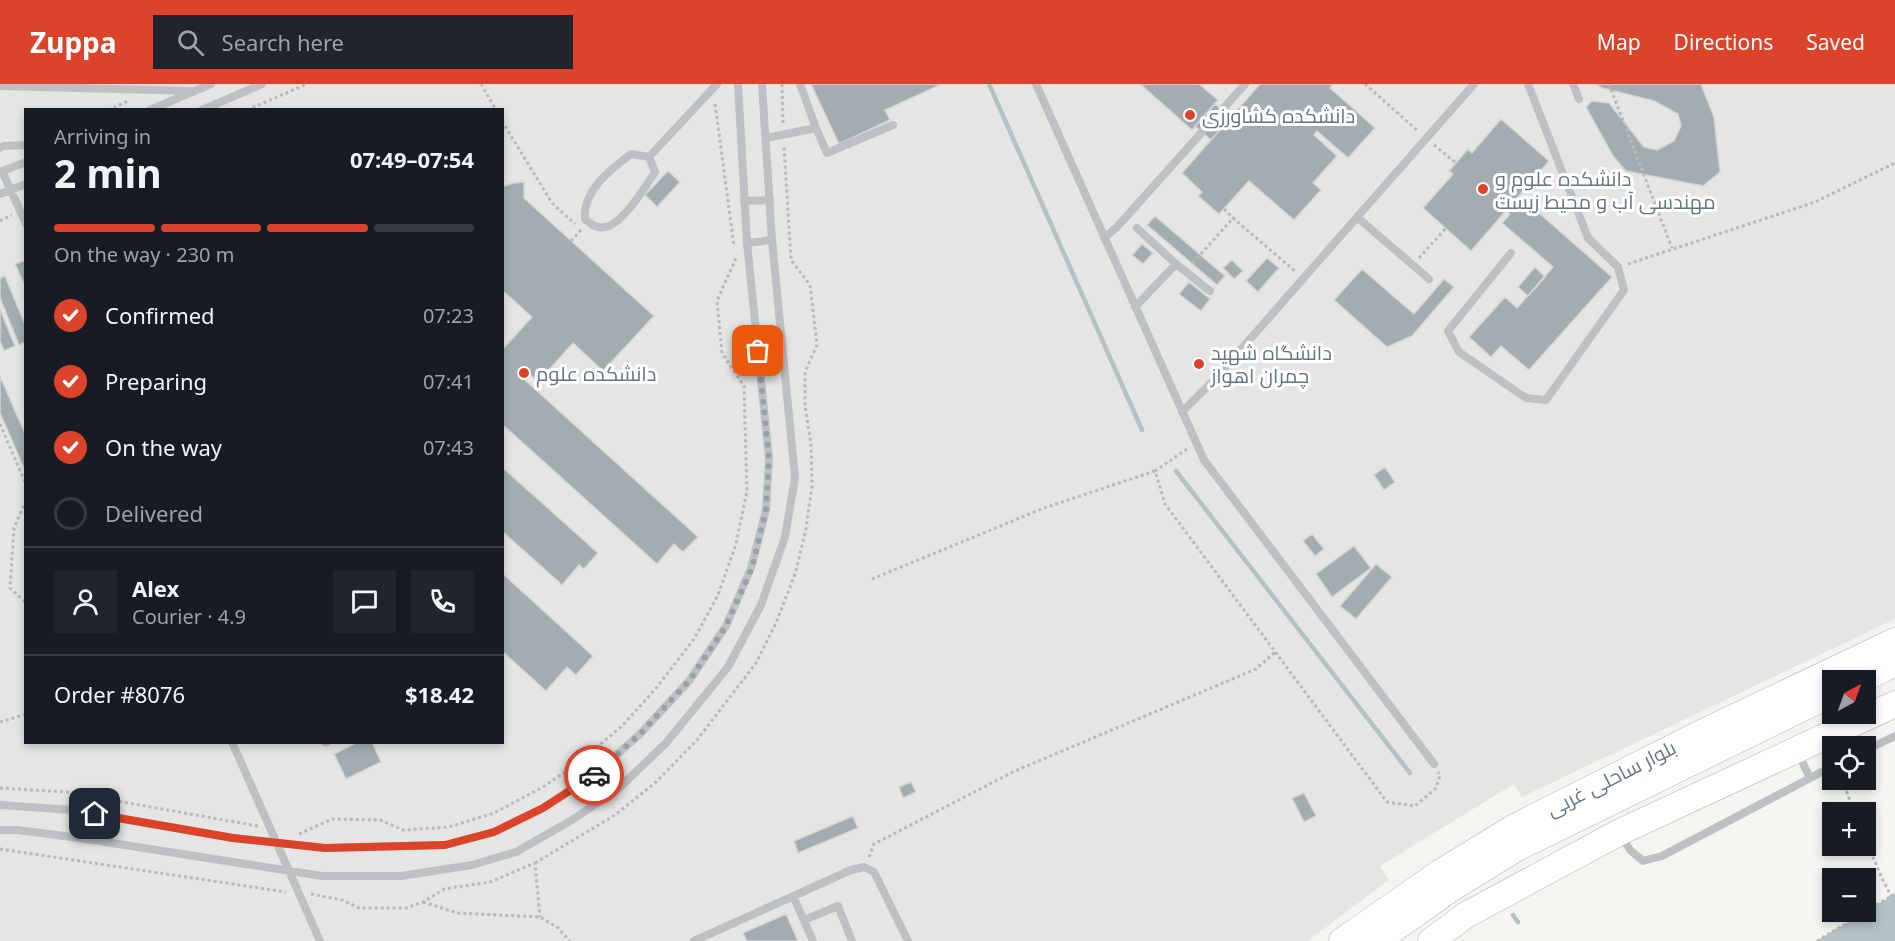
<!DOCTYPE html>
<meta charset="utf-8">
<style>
:root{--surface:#171b24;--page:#20242c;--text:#f1f3f6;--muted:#9ea1a6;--line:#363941;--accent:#db442a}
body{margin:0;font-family:"Noto Sans",Cairo,sans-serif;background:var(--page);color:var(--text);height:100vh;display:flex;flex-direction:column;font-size:22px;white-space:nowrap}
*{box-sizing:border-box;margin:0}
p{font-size:20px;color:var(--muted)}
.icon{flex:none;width:33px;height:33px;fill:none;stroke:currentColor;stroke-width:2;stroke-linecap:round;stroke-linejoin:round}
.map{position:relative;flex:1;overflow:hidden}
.sheet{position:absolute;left:24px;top:24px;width:480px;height:636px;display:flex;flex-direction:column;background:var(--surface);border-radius:0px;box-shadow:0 3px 9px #0003}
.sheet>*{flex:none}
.needle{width:39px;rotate:41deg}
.tools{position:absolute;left:1822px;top:586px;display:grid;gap:12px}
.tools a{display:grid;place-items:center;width:54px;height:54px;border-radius:0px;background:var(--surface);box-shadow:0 3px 9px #0003;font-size:30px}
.pin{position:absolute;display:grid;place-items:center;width:51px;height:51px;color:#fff;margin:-26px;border-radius:12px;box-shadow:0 3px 9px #0006}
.courier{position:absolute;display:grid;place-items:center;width:60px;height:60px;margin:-30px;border:4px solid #db442a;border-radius:50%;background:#fff;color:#222;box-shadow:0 2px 8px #0007}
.overview em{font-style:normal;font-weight:700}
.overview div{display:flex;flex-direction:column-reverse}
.overview{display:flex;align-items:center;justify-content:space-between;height:102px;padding:0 30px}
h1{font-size:39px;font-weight:700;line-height:45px}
.bar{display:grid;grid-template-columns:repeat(4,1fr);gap:9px 6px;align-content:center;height:72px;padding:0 30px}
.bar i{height:8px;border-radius:4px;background:var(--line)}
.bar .active{background:var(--accent)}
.bar p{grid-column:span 4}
.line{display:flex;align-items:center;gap:15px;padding:0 30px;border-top:2px solid var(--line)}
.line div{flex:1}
.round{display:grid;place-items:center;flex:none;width:63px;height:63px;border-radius:0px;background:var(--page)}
ol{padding:0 30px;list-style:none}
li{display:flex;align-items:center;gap:18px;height:66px}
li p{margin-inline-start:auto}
li .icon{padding:6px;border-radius:50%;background:var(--accent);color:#fff;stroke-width:4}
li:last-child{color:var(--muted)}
li i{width:33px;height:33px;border:3px solid var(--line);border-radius:50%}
header{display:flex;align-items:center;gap:36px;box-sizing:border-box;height:84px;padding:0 30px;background:var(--accent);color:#fff}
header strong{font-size:28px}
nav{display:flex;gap:33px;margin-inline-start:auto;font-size:21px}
.search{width:420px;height:54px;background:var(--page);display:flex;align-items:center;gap:15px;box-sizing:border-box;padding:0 21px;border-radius:0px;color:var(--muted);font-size:22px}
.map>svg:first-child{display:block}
.built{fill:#e5e5e4;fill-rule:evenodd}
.water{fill:#b4c2c5}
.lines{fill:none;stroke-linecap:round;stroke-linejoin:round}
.stream{stroke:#b4c2c5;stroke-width:4.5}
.building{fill:#a3adb1;stroke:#d5d5d3;stroke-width:1.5}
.primary-casing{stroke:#b0b5b8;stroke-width:27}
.path{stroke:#b7babc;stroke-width:3;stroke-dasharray:3 3;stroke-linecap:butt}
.lane{stroke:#bdc1c4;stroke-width:8}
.primary{stroke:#fff;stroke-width:26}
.done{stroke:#96a2a7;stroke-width:6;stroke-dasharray:0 10.8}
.route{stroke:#db442a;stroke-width:8}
.poi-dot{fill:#db442a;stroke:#fff;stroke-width:2}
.labels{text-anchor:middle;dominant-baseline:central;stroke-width:6;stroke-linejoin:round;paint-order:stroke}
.poi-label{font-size:20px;fill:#647680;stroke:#fff;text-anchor:start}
.street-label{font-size:20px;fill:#647680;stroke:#fff}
</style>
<header>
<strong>Zuppa</strong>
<div class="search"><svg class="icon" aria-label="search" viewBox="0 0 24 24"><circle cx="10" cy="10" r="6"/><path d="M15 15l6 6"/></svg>Search here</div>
<nav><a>Map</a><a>Directions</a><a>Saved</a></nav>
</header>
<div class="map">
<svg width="1895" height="857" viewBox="0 0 1895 857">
<rect width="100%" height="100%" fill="#f4f4f0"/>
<path class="built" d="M0,0h1895v535l-373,178 -8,-13 -134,82 9,14 -81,61h-1308zM26,26h476v632h-476z"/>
<path class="water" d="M1895,810v47h-79z"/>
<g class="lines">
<path class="stream" d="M989,0l153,346
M1176,387l234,302
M1513,831l5,7"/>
</g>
<path class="building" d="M811,0h131l-57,26 5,10 -51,24z
M1140,0h59l19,16 -26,30z
M1260,0h73l-3,4 45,40 -27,30 -31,-27 -3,4 23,21 -24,27 8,7 -27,30 -45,-39 -30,33 -21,-18 4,-4 -20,-19z
M1595,0h106l13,33 6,55 -17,14 -77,-15 -13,-15 -27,-49 6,-6 17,2 35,44 13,3 17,-9 7,-15 -3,-12 -24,-13 -52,-13z
M1215,20l15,14 -19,22 -16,-14z
M1501,35l48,42 -78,90 -48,-43 30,-34 -4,-3 19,-22 4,4z
M668,87l12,11 -23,25 -12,-12z
M524,98v16l130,118 -51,55 -30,-28 -35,39 -8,-8 -5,6 173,157 -15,15 -9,-8 -17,20 -155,-140v-74l30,-33 -30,-27v-103l11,-4z
M1523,115l89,78 -83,93 -28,-24 -10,11 -22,-20 36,-40 12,11 36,-41 -51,-44 8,-9 -4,-3 7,-8 3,3z
M1155,132l70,60 -8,9 -70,-60z
M1142,160l11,9 -10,11 -11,-9z
M1267,174l12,10 -21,24 -12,-11z
M26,176v28l-11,-24z
M1232,176l11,11 -9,8 -11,-11z
M1535,183l10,10 -17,19 -10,-9z
M1362,185l52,45 30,-35 10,8 -42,49 -25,11 -53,-47z
M5,192l21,51v15l-7,3 -19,-47v-20z
M1189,198l21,17 -9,12 -22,-17z
M0,225l15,37 -11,5 -4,-10z
M0,292l26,60v37l-26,-60z
M502,383l96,86 -14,16 -5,-4 -17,20 -60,-54z
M1385,383l10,15 -11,8 -10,-15z
M1312,450l12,15 -9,7 -12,-15z
M1354,462l17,22 -39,29 -16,-23z
M1376,480l16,13 -36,42 -16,-13z
M502,489l91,83 -17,19 -9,-8 -21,24 -44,-40z
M358,658h14l9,20 -35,17 -12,-25z
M911,698l5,10 -13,6 -4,-11z
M1304,709l12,23 -12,6 -12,-24z
M853,732l5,12 -60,25 -4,-12z
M786,830l12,27h-51l-4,-8z"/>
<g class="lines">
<g class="primary-casing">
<path id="primary" d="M1859,597l36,-18
M1342,857l99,-69 72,-44 184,-93 198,-94
M1377,857l75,-53 65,-40 316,-155
M1431,857l35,-26 154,-83 275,-128"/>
</g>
<path class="path" d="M481,0l15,26
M782,0l1,40
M1365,0l53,47
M1609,0l63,164
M715,20l19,142
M108,26l20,-9
M247,26l60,-26
M502,37l50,82 23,21
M1434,61l22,18
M1224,125l9,9
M0,137l12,-6
M571,157l10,-11
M1419,174l27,-30
M1193,179l40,-45 63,54
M1628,180l187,-62 80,-39
M0,340l26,60
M1187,365l-32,22 10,33 222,298 28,4 21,-18 4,-12 -2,-4
M26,416l-12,28 -4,60 16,15
M872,495l172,-71 111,-37
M0,638l26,-8
M1842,696l13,33
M0,704l66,4 192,34
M299,750l33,-15 48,1 23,10 46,-3 45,-14 49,-26 39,-27 41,-35 34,-38 37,-48 24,-44 18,-51 11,-53 -3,-105 -22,-33 -5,-52 19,-43
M1866,756l14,34 15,30
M0,765l286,43
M869,773l5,-13 141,-73 241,-102 19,-17
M535,779l80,-48 41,-33 41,-42 59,-77 20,-40 19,-49 11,-45 6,-43 -1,-42 -6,-38v-34l12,-27 -7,-60 -19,-25 -7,-114
M311,810l31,6 17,8h47l17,-6 21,-13 46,-7 45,-19 5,54
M423,818l34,11 83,4 17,10 13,14
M1866,827l29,-17
M1817,857l48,-29"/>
<path class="lane" d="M1036,0l168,376 230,304
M1573,0l6,15
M0,2l193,5
M150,26l61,-26
M202,26l60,-26
M1222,26l23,-26
M816,44l11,25 66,-28
M766,54l50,-10 -16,-44
M0,64l4,-2 22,-1
M631,70l18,3 6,15c-9,14 -33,53 -50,55 -9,2 -14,-3 -20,-8 -3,-28 26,-50 46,-65z
M649,73l68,-73
M2,87l24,53
M0,88l26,-10
M0,110l26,-10
M744,117l26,-1
M1357,133l72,62
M1137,144l39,36
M1104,154l13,-11 85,-95
M747,159l25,-3
M1511,169l-63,78 11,21 67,46 20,2 78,-110 -6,-23 -30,-29 -60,-154
M1135,223l41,-43 34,27
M1182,328l33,-33 259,-295
M232,658l88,199
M325,658h2
M1866,666l29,-14
M1797,667l13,27
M0,721l72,5 161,28 92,10 120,-3 49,-13 49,-24 52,-34 45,-40 49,-53 37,-55 25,-58 15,-58 3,-52 -22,-215 -9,-159
M0,746h17l63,8 242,38h79l71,-11 44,-13 56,-32 46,-31 48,-46 62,-76 33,-62 24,-68 10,-59 -23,-238 -10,-156
M1621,751l9,15 13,11 19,-5 171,-90
M793,812l20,45
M804,836l34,-14 14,35
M694,857l157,-71 13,-3 10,5 34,69"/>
<use href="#primary" class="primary"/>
</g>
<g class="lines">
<path class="done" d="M594,691l46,-41 49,-53 37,-55 26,-58 14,-58 3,-51 -11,-108"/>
<path class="route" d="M95,730l138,24 92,10 120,-3 49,-13 49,-24 51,-33"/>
</g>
<g class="poi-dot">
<circle cx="1190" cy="31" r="6"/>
<circle cx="1483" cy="105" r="6"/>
<circle cx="1199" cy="280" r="6"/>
<circle cx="524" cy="289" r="6"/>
</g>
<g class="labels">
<g class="poi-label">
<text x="1202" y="31">دانشکده کشاورزی</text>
<text x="1495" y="94">دانشکده علوم و<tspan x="1495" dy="23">مهندسی آب و محیط زیست</tspan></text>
<text x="1211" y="268">دانشگاه شهید<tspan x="1211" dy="23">چمران اهواز</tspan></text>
<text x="536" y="289">دانشکده علوم</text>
</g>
<g class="street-label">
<text transform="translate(1611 694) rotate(-27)">بلوار ساحلی غربی</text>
</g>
</g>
</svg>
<div class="tools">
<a><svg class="needle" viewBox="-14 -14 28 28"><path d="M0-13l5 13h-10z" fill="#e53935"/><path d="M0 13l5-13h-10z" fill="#9ea1a6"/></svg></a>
<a><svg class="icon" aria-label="locate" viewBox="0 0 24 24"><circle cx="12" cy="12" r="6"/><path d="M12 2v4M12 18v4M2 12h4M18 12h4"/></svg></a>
<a>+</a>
<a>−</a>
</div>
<div class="pin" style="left:758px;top:267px;background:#ea580c"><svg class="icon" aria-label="bag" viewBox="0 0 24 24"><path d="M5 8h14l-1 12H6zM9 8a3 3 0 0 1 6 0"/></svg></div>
<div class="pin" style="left:95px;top:730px;background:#1f2937"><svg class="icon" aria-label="home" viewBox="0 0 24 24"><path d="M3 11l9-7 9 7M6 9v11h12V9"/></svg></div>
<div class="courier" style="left:594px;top:691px"><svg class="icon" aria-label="car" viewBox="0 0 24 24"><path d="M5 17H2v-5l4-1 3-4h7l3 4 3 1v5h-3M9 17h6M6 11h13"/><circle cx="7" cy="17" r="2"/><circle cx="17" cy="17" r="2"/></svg></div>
<section class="sheet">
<div class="overview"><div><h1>2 min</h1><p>Arriving in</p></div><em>07:49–07:54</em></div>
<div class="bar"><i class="active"></i><i class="active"></i><i class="active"></i><i></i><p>On the way · 230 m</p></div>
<ol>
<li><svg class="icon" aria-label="check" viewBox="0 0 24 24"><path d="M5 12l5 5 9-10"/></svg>Confirmed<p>07:23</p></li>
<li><svg class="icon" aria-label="check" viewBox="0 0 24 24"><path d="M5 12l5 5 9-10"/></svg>Preparing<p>07:41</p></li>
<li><svg class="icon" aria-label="check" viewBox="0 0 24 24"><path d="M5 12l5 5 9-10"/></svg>On the way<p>07:43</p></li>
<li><i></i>Delivered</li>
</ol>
<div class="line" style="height:108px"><a class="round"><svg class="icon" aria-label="person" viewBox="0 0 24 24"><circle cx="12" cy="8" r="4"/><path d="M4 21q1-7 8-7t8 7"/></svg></a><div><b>Alex</b><p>Courier · 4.9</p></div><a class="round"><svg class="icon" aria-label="chat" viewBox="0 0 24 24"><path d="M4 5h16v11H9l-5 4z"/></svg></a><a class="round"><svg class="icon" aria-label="phone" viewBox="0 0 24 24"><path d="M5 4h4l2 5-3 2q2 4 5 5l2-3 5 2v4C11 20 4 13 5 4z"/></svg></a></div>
<div class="line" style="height:78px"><div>Order #8076</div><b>$18.42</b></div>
</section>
</div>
